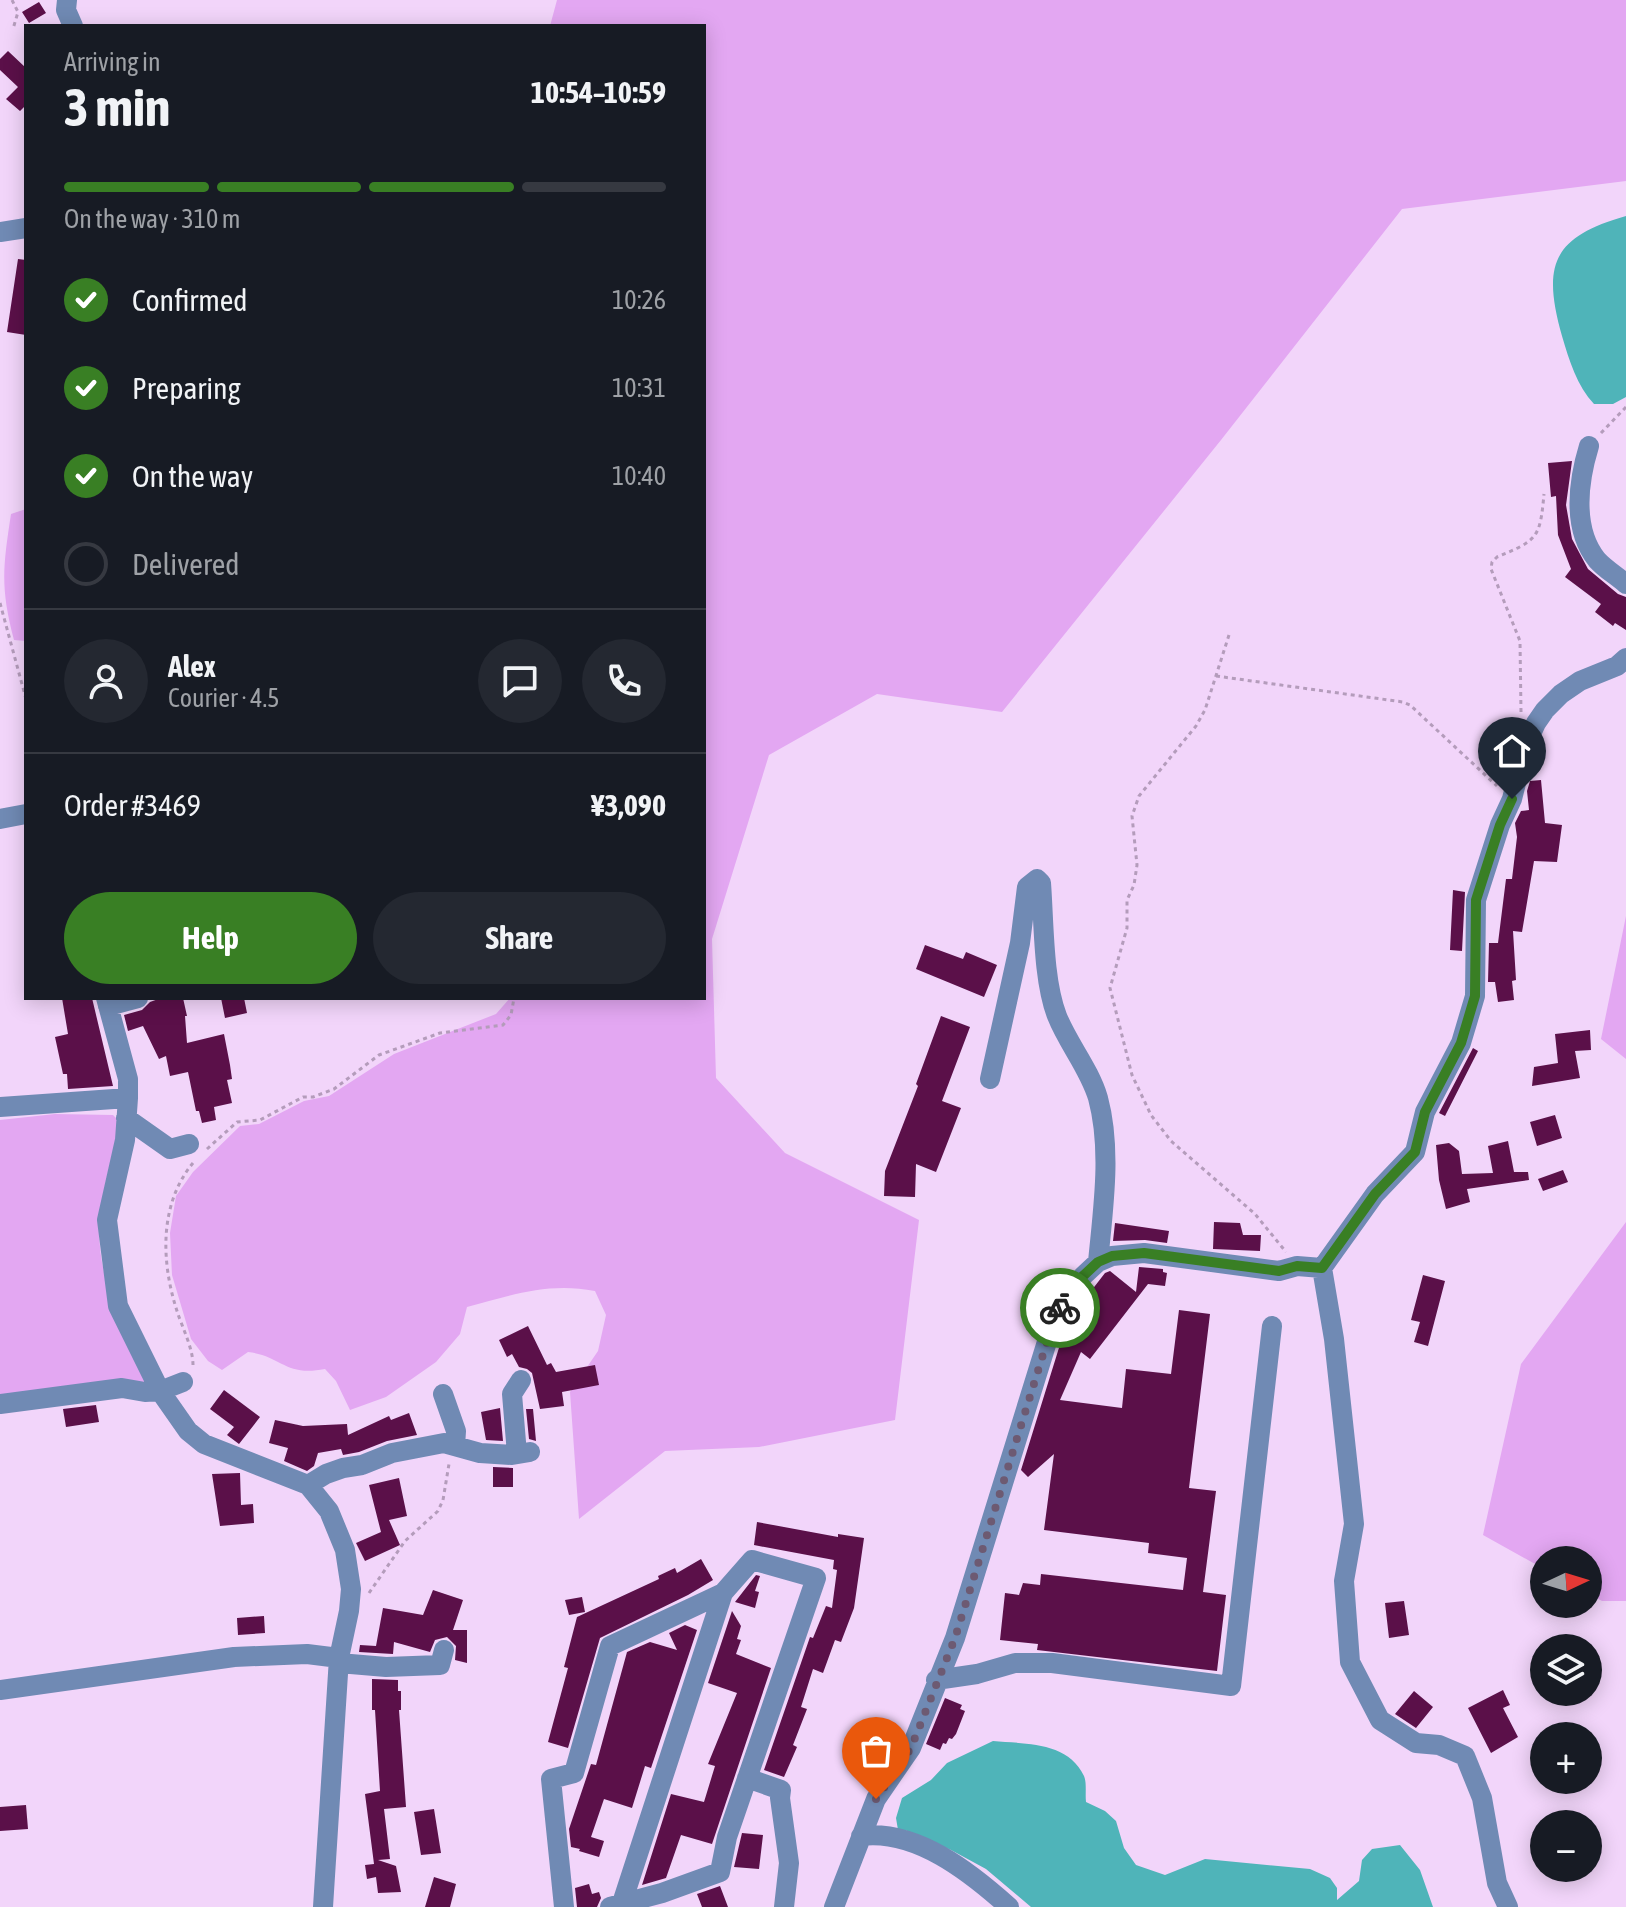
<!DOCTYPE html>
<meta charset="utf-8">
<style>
:root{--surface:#171b24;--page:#242831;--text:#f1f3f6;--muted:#9ea1a6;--line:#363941;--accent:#397f24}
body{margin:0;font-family:"Asap Condensed",sans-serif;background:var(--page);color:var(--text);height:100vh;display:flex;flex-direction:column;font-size:30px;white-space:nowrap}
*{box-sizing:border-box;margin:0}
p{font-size:26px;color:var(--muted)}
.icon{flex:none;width:44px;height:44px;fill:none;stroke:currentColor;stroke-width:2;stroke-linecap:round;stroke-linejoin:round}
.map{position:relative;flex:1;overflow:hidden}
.details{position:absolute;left:24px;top:24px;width:682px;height:976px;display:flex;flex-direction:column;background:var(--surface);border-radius:0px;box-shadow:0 4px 20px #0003}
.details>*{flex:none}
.needle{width:52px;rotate:86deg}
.buttons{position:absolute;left:1530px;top:1546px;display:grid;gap:16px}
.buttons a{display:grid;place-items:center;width:72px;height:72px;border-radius:50%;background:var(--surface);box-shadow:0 4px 20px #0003;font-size:40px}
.pin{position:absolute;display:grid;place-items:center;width:68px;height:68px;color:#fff;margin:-82px -34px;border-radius:50% 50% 50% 0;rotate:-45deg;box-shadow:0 0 8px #0007}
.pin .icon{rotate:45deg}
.courier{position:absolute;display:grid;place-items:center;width:80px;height:80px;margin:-40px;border:6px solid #397f24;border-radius:50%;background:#fff;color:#222;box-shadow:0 2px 10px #0007}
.summary em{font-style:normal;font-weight:700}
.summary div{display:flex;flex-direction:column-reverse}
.summary{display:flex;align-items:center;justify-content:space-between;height:136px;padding:0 40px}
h1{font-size:52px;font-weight:700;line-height:60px}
.bar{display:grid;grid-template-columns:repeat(4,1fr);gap:12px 8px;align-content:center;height:96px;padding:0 40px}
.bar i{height:10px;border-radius:6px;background:var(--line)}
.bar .selected{background:var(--accent)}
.bar p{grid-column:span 4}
.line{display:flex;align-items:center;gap:20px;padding:0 40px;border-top:2px solid var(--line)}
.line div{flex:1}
.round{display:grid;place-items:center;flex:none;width:84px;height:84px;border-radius:42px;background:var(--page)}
ol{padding:0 40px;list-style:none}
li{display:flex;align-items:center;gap:24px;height:88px}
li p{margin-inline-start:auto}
li .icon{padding:8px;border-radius:50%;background:var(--accent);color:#fff;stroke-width:4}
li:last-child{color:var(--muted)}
li i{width:44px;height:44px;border:4px solid var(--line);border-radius:50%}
.button{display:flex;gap:16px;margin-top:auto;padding:16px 40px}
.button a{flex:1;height:92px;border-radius:48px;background:var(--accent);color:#fff;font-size:32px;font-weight:700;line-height:92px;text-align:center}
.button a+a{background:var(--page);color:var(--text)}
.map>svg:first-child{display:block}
.green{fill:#e3a7f2}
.water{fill:#4fb4b9}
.building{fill:#5b1049}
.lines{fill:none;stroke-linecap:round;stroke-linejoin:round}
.path{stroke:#b49cbb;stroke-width:3;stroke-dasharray:4 4;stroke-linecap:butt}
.minor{stroke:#708ab4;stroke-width:20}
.done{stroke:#6d5a72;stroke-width:8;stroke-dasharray:0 14.4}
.route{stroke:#397f24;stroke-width:10}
</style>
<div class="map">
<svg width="1626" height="1907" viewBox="0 0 1626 1907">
<rect width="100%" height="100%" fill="#f2d5fa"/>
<path class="green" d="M557,0h1069v181l-224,28 -181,231 -219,272 -125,-18 -108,61 -57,184 4,139 69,75 134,67 -24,200 -136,27 -94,4 -86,68 -9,-127 28,-41 8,-36 -11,-24c-47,-9 -83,4 -128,16l-7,27 -24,28 -50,35 -36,13 -14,-29 -11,-12c-40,8 -43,-13 -77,-17l-26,18 -14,-9 -17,-22 -19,-64 -2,-42 6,-37 17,-24 47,-46 19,-2 45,-23 25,-5 65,-42 102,-40 14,-16h194v-972h-154z
M26,509v132l-12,-1c-14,-53 -11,-73 -3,-126z
M1626,916v143l-25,-20z
M55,1114l58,1 6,6c-5,32 -16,64 -19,96 -6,61 26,116 49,170l-149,13v-280z
M1626,1222v379h-24l-14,-8v-33h-44v9l-61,-34 38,-171z"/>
<path class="water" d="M1626,216v181l-13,7h-19c-17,-18 -25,-44 -32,-68 -20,-71 -10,-99 64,-120z
M993,1741c31,3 75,0 91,35 3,7 1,18 2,26l19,9 11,10 8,27 12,17 29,10 40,-16 105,10 20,9 7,10v12l22,-19 3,-21 10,-11 28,-4 20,25 13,37h-402l-45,-38 -35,-19 -46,-20h-7l-2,-12 6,-20 29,-18 16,-17z"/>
<path class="building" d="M39,2l7,11 -17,10 -7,-11z
M8,51l18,17v37l-6,6 -14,-12 12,-12 -18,-17v-11z
M18,259l8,1v75l-19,-3z
M1572,461l-6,44 6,34 16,30 30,25 8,3v33l-11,-7 -2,3 -18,-14 6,-8 -36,-27 6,-8 -13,-34 -2,-39 -5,1 -3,-34z
M1541,780l4,43 17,2 -5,37 -23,-1 -12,71 -9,-1 3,49 -4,1 2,19 -16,2 -3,-20h-7l1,-39h9l8,-64h6l5,-42 -2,-14 6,-12 8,-1 -2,-19 3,-10z
M1453,890l12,2 -3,59 -12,-1z
M925,945l38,14 3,-7 31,13 -13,32 -68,-28z
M62,998h30l21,88 -45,3 -1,-15h-4l-8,-37 13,-3z
M161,998h22l4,18h-2l2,27 37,-9 6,31 2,14 -5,1 5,23 -18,4 2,13 -14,3 -3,-12h-3l-8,-39 -18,4 -4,-20 -7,3 -16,-33 -15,5 -4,-16 18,-5 8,-8z
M221,998h23l3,15 -22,5z
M941,1016l29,11 -28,74 19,7 -25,64 -20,-8 -1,33 -31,-1 1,-25 33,-85 -2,-2z
M1590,1030l1,20 -16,1 5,27 -48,8 2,-19 24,-4 -3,-29z
M1473,1048l5,3 -33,65 -6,-3z
M1555,1115l7,23 -25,8 -7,-24z
M1508,1141l6,31h14l1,8 -62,9 3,13 -24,7 -7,-29 -3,-35 13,-2 10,8 3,23 31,-1 -5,-27z
M1563,1170l5,12 -25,9 -5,-12z
M1214,1222l26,1 3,12h18l-1,16 -47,-2z
M1115,1223l54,8 -2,12 -22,-3 -32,1z
M1139,1267l24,2v3l4,1 -2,13 -17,-2 -58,75 -9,-7 -21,48 62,8 4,-39 45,5 8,-64 31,4 -21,174 27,3 -13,101 23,3 -9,76 -180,-21 1,-6 -38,-4 5,-47 14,2 4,-12 17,2 1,-11 142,16 4,-32 -39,-5 1,-10 -105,-13 10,-76 -26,23 -7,-7 46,-148 38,-49 5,-2 26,21z
M1423,1275l22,6 -17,65 -14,-4 6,-20 -9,-2z
M528,1326l19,39 4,-2 5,9 39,-7 4,20 -37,7 2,14 -24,3 -8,-36 -5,-4 -8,-2 -7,-13 -5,3 -8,-17z
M224,1390l36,27 -21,27 -12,-9 7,-8 -24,-18z
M96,1405l3,17 -33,5 -3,-18z
M500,1408l3,33 -17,-1 -5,-28z
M526,1409h7l3,32 -7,-2z
M409,1413l8,22 -30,6 -28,11 -16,3 -2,-6 -23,4 -4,13 -7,5 -23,-10 4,-13 -19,-5 6,-23 28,6 44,-2 1,11 41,-19 2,4z
M493,1467l20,1v19h-20z
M240,1473l1,32 12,-1 1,19 -34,3 -8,-52z
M399,1478l8,38 -18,4 11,25 -35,16 -9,-18 25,-11 -12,-47z
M757,1522l81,15v-3l26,4 -10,70 -13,34 -6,-2 -12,33 -10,-4 -12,38 6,2 -14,36 4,2 -13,30 -20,-7 46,-133 3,1 13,-32 6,2 5,-38 -4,-1 1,-9 -80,-15z
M701,1559l12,21 -25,15 -88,43 -32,110 -20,-6 20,-74 -4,-1 13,-50 82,-38 -1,-3 17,-8 2,5z
M756,1575l4,1 -5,15 4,1 -4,16 -20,-6z
M433,1590l30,10 -10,30h14v33l-12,-3 1,-14 -9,-9 -12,3 -5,12 -36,-10 -1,12 -34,-2 1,-7 16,1 7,-38 40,7z
M582,1597l3,15 -16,3 -4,-15z
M1404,1601l5,34 -20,3 -4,-35z
M732,1611l9,15 -4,13 4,1 -5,14 35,14 -59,176 -31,-9 -15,43 -24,7 29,-91 33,8 11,-36 -7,-2 29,-71 -29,-10z
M264,1616l1,17 -27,2 -1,-17z
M685,1625l12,5 -46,138 -6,-2 -13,42 -28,-9 -13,38 13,4 -5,16 -20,-6 1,-2 -9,-2 -2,-18 22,-65 5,1 31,-113 23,-10 27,8 -8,-17z
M372,1679l26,1v11h3v19h-2l7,97 -22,2 6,50 -12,1 18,6 5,26 -23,1 -2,-16 -9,2 -2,-14 9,-1 -9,-70 15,-3 -5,-81h-3z
M1503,1690l7,15 -7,3 15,29 -27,16 -23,-45z
M1414,1691l19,16 -17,21 -21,-14z
M945,1698l17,7 -2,4 5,2 -9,23 -4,5 -3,-1 -3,6 -3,-1 -3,7 -14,-6z
M26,1805l2,24 -28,2v-24z
M434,1809l7,44 -20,2 -7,-43z
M742,1833l21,2 -4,34 -25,-2z
M434,1877l22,7 -6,23h-25z
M589,1884l3,10 7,-2 2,6 -4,9h-20l-2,-19z
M720,1886l8,21h-26l-5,-13z"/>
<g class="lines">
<path class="path" d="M12,0l6,12 -5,17
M1601,433l25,-26
M0,603l26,96
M1229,635l-24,75 -9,16 -57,70 -7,20 5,49 -3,20 -7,15v28l-17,60 22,87 19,40 20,26 84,73 31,38
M1216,676l187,26 7,3 87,81
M1521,712l-1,-71 -29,-72 1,-7 5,-5c41,-17 43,-19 47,-63
M207,1149l30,-27 23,-2 43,-23h10l21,-8 45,-34 61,-22 63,-8 8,-10 3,-17
M193,1365c0,-17 -11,-38 -16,-54 -16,-49 -18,-107 16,-148
M369,1593l36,-52 33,-30 5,-11 6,-36"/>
<path class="minor" d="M67,0l-1,10 7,16
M0,232l26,-4
M1589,446c-11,36 -17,83 8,114 8,9 20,16 29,24
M0,819l26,-5
M108,1006l30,-8
M990,1079l30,-136 7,-56 10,-8 4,4c3,39 2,97 16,133 11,28 32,52 41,82 14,52 5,111 0,164
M128,1098l-3,42 -18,80 11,86 42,85 28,40 16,13 104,41 21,26 16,39 6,39 -2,22 -10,47 -16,249
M0,1107l128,-9v-19l-22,-81
M126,1118l44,31 19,-5
M1322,1268l12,71 20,185 -10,57 6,81 30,58 36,23 23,2 26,11 17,42 15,85 11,24
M443,1394l13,37 -1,15
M0,1404l122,-16 23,4 15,-1 23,-9
M517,1454l-5,-60 9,-14
M308,1485l18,-11 17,-6 19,-3 30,-12 52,-10 36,10 32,2 18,-3
M339,1663l47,4 54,-2 4,-15
M936,1680l41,-6 38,-11h37l179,23 41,-360
M0,1690l234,-33 73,-3 32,4
M747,1778l34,12 -1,8 9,65 -5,44
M861,1836c55,-7 109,36 148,71
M622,1903l101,-310
M564,1907l-13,-128 23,-6 36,-127 113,-53 29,-33 64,18 -89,259 -7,35 -58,21 -52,14
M834,1907l42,-108 35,-51 44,-110 100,-322 28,-40 15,-14 14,-6 32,-3 135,18 18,-5 25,2 53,-74 40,-42 10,-40 36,-69 14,-47 1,-96 24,-75 12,-26 13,-52 11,-24 9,-13 16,-16 19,-13 37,-15 9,-8"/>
</g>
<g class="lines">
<path class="done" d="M876,1799l35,-51 44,-110 100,-322 5,-8"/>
<path class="route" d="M1060,1308l23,-32 15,-14 14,-6 32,-3 135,18 18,-5 25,2 53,-74 40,-42 10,-40 36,-69 14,-47 1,-96 24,-75 12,-26"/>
</g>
</svg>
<div class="buttons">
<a><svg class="needle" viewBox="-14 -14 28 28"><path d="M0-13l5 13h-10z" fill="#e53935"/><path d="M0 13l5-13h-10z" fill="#9ea1a6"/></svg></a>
<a><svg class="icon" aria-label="layers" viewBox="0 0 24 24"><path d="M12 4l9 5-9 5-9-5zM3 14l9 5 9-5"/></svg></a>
<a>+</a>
<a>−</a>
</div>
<div class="pin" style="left:876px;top:1799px;background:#ea580c"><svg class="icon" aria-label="bag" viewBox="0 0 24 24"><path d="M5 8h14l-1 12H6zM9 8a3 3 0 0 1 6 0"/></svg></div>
<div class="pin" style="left:1512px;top:799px;background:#1f2937"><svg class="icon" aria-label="home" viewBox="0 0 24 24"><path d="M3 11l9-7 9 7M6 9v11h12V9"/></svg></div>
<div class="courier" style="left:1060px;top:1308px"><svg class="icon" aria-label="bike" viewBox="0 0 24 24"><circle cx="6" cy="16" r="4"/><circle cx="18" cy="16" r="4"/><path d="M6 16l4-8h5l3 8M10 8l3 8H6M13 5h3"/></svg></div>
<section class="details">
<div class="summary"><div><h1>3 min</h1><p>Arriving in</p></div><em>10:54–10:59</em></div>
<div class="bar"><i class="selected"></i><i class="selected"></i><i class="selected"></i><i></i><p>On the way · 310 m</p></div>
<ol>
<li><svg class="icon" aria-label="check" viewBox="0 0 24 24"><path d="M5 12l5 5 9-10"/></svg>Confirmed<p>10:26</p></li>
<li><svg class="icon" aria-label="check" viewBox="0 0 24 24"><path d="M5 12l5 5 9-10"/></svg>Preparing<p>10:31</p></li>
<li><svg class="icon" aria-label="check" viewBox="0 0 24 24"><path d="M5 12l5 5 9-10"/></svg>On the way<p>10:40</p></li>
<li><i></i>Delivered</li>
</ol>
<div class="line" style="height:144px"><a class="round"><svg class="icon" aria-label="person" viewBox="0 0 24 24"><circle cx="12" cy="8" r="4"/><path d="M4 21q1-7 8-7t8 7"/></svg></a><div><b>Alex</b><p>Courier · 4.5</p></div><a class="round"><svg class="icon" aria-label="chat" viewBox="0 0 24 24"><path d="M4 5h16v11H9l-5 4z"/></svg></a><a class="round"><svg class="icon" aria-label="phone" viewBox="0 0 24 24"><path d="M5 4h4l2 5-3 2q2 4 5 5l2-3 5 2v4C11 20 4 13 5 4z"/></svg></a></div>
<div class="line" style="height:104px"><div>Order #3469</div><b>¥3,090</b></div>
<div class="button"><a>Help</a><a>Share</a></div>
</section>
</div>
